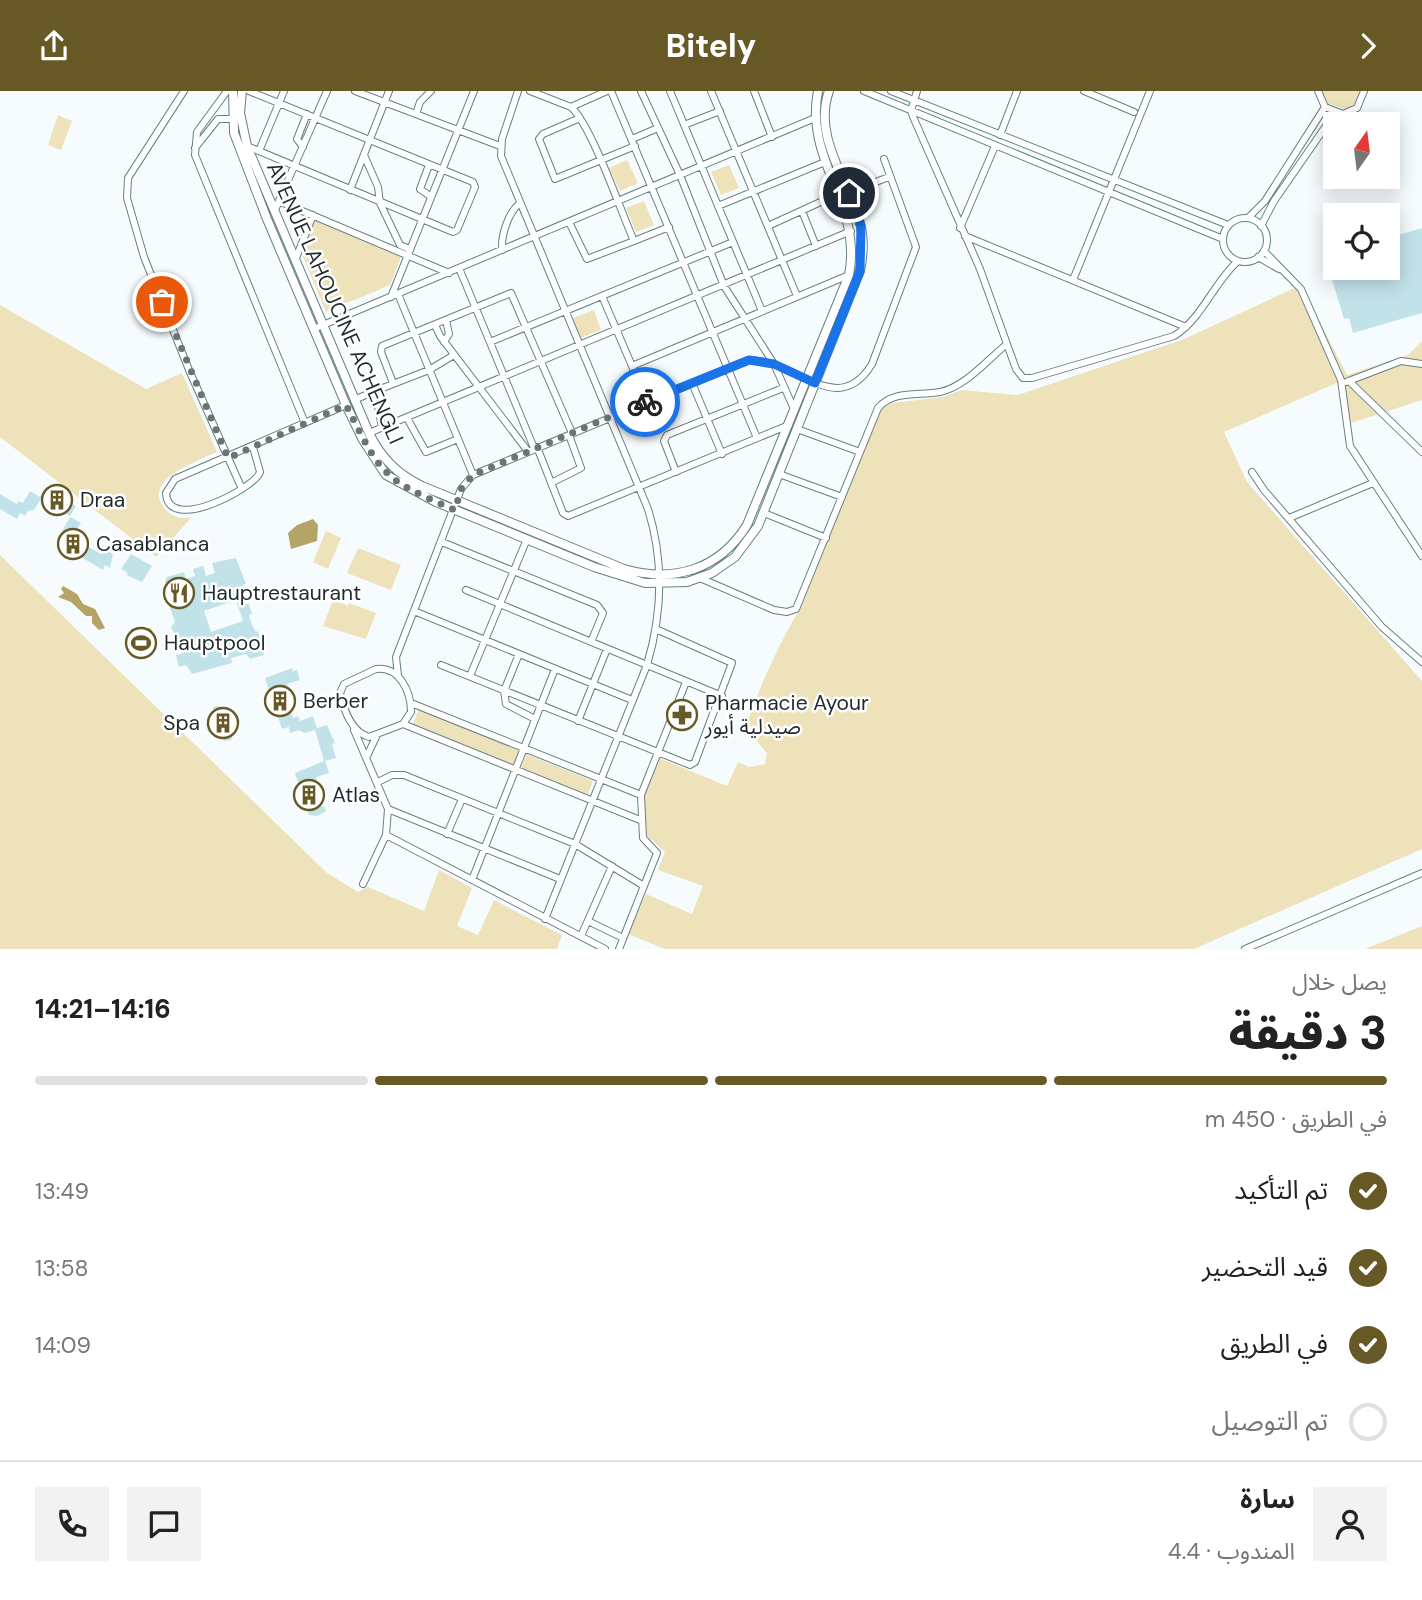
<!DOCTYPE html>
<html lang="ar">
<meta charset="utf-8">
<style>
:root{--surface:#fff;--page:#f2f2f2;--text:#222;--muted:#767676;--line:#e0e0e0;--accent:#665926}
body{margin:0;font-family:"DM Sans","Noto Sans Arabic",sans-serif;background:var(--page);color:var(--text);direction:rtl;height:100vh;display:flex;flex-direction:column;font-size:26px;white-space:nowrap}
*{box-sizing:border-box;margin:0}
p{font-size:23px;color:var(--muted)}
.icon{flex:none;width:38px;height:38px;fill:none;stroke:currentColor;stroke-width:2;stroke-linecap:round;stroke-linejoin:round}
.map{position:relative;height:858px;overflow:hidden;direction:ltr}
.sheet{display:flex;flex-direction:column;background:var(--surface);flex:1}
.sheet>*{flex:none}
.needle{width:46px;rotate:14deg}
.tools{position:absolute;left:1323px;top:21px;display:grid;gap:14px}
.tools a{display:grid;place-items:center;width:77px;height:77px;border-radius:0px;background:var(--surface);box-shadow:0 4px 18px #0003;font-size:35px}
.pin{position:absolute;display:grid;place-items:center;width:60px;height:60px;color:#fff;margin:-30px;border:4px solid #fff;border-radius:50%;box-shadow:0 2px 7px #0007}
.courier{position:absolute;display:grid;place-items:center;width:70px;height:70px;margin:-35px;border:5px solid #1a73e8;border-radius:50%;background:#fff;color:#222;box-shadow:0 2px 9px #0007}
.head em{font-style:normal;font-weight:800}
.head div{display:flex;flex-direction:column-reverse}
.head{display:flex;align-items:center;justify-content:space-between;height:119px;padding:0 35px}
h1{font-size:46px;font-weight:800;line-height:52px}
.bar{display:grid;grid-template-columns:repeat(4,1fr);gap:10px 7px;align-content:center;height:84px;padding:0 35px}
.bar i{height:9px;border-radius:5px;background:var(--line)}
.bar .selected{background:var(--accent)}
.bar p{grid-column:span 4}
.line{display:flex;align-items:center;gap:18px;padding:0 35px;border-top:2px solid var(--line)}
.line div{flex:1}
.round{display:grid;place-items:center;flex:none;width:74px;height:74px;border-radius:0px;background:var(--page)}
ol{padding:0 35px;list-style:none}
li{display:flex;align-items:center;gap:21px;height:77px}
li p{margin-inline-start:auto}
li .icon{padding:7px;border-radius:50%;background:var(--accent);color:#fff;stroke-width:4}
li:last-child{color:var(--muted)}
li i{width:38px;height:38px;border:4px solid var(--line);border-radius:50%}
header{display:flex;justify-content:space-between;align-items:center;height:91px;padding:0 35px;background:var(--accent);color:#fff;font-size:32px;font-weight:800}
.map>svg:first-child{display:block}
.green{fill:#ede2ba}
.water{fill:#b4a466}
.building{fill:#c2e2ea;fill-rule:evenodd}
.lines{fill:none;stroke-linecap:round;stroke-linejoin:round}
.street-casing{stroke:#638087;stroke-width:8}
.secondary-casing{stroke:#638087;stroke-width:10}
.street{stroke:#fff;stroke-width:6}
.secondary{stroke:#fff;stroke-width:8}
.done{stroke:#6a7476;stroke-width:7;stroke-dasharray:0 12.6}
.route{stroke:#1a73e8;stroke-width:9}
.labels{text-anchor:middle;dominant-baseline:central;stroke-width:5;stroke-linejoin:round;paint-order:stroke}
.street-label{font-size:21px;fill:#1e2a2d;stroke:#fff}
.poi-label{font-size:21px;fill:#1e2a2d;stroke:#fff;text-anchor:start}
</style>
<header><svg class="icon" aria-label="forward" viewBox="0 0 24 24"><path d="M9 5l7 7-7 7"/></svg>Bitely<svg class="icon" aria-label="share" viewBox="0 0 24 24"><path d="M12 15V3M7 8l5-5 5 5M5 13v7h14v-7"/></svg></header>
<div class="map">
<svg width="1422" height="858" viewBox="0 0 1422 858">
<rect width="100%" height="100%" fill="#f6fcfe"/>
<path class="green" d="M1322,0h39l-5,12 -11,6 -18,-6z
M58,24l14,6 -11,29 -13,-5z
M627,69l11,23 -18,8 -11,-23z
M729,74l10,23 -18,7 -10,-23z
M644,110l10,24 -18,7 -10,-24z
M315,128l87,35 -12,31 -64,27 -23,-55 2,-14z
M1301,194l46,90 61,-20 14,-14v59l-71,23 -12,-41 -115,50 23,50 175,199v168l-228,100h-529l-37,-15 18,-40 46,20 11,-28 -45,-16 7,-18 -20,-18 -1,-41 15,-35 68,28 11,-24 11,5 16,-3 2,-11c-8,-9 -18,-19 -18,-33 0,-11 42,-102 51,-110l81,-201 11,-6 51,-6 18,-7 57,5 166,-56z
M0,214l146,84 36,-16 35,79c-19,9 -80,29 -50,59 7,7 15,8 25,6l-36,40 -156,-120z
M594,219l7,20 -21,8 -7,-20z
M326,440l15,7 -13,31 -15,-7z
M358,457l43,17 -10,25 -44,-17z
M0,464l327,318 31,19 10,-5 56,24 15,-41 33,18 -15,38 21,9 16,-35 68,35 -5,14h-557z
M333,509l14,5 -2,5 4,-7 27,10 -10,26 -43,-13z
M419,618l101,42 -6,17 -102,-42z
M526,663l67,27 -6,16 -66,-27z
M1422,835v23h-57z"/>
<path class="water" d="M313,428l5,6 -1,16 -26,8 -3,-16 9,-8z
M63,495l14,8 6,10 12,5 10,19 -6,2 -7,-7v-7h-6l-15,-14 -13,-5 6,-4 -3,-4z
M139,536l1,4 10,-3 6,9 -1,10 -17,9c-13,-19 -6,-7 -7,-27z"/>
<path class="building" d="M1422,137v85l-69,20 -4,-15 -5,1 -19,-62 10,-3v14h53v-30z
M46,396l30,19 -6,10 -29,-17 -7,11 -6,1 -3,5 -5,-3 -3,6 -17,-10v-15l17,10 1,-3 5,2 7,-12 10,6z
M70,426l11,6 -7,11 4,3 -2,3 25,14 3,-6 9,6 -3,14 -5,-3 -2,5 -41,-24 2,-4 -6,-4z
M131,463l21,12 -10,16 -16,-7 2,-2 -7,-4z
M236,467l10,26 -3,1v7l3,12h3l3,10 -3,1 3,10 4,7 2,-1 6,24 -14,4 -4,-5 -15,4 1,5 -40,11 -6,-9 -7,2 -3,-12 7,-2 -12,-26 4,-5 -11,-31 3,-1 -2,-9 2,-4 17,-5 2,7 9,-3 -2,-7 10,-3 3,10 9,-3 -3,-10zM236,509l7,21 -32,11 -7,-21z
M292,577l1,3 4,-1 3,10 -13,4 2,4 -5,1 9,29 5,-2 2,5 13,-5 4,12 10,-3 8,18 -3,1 4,14 -11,3 4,12 -13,4 1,5 -4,1 8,24 3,-1 2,5 -9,5 -8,-1 -14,-42 29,-12 -9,-31 -11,3 -5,-3 -9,3 -1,-6 -7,2 -17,-51z
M219,615l4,5 15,4 2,7 -4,3 -5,15 -7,1 -3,-5 -13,-4 -2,-8 8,-10 -1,-7z"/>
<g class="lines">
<g class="street-casing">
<path id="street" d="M184,0l-56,87 -1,20 17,59 45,113 53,119
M227,0l-30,41 -2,23 110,268
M355,0l145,55
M518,0l-16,48 -1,17 147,353c16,51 14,105 -1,156l-102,254
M530,0l41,16 36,-16
M611,0l146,347
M641,0l39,84 44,111 50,78 20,45
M670,0l92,220
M711,0l86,205
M754,0l18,46
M864,0l359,148
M891,0l337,134
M917,0l-6,20 3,8 66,150 36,100 7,9h9l142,-42c28,-17 40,-54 64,-75
M1084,0l50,21
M1318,0l7,16 18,7 14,-6 7,-17
M571,16c21,19 50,105 63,134l35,-14
M416,23l4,-12 11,-11
M580,27l-37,16 -4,5 16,40 80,-33
M684,34l36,-14
M1000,44l17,-44
M632,48l26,-11
M247,55l206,86 4,-2 18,-43 -2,-5 -224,-91
M303,56l-6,-8 10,-25
M195,57l23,-29h14
M259,60l25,-60
M364,64l14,32 2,16 20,42 9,4
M429,74l-9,24 10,7
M350,99l39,-99
M849,101l40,-15
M281,111l168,71
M718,115l107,-44
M275,119l52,-119
M802,120l14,35
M1248,127l17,-17 60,-94
M1223 149a22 22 0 1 1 44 0a22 22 0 1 1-44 0Z
M569,131l18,37 47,-18
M768,135l70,-32
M1261,135l13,-25 61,-88
M960,137l35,-82
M965,145l221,91
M502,159c-1,-14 6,-37 17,-46
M1264,160l37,38 40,91 9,66 72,110
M1258,166l21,12
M296,167l17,-43
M459,177l75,180
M1073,189l77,-189
M398,203l75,181
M602,205l30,70
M391,206l83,-206
M435,234l5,11 87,114
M316,237l499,-210
M444,251l5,-8 -3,-14
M490,251l243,-100
M1349,290l73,71
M1346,291l55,-21 21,3
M393,292l-12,-31 1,-6 129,-53 61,140
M692,292l30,71
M375,300l54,-21 25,-15
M354,309l21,-9 7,36
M645,311l-13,-36 217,-91
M407,327l19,34 32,-13
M797,338l63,23
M369,342l482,-202
M253,356l7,25c-4,15 -92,63 -94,21l9,-14 171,-74
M537,356l26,66 5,3 221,-91
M676,381l-12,-31 3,-6 116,-47
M1252,381l12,18 118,137 40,35
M779,383l63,23
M551,392l30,-15 -12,-33
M764,422l62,25
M1289,427l84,-35
M442,451l155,63 6,8 -12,29
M700,487l74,32 13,2 9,-3 82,-201c15,-18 41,-12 62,-16 25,-5 47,-32 67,-48
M466,499l256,106
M414,520l218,89
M519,563l-15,37 2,13 29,15
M441,574l249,100 5,-3 37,-99 -74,-33
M376,578c23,-3 35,22 35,43l-8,12 -34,13c-18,-5 -25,-27 -29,-44l4,-9z
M398,585l-2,-19 65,-168 12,-14 276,-115c47,0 89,60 123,4l44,-117 -32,-88
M470,585l57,-137
M411,612l230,92
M578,630l29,-72
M403,633l237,96
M354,639l34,79 -2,26 -23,49
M367,665l9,-19
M378,691l14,-7h12l171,69 69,42
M388,718l172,70
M447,743l15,-35
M386,744l219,114
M472,789l83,-211
M588,830l35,17
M581,845l31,-70
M619,858l38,-96 -14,-15 -2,-43 45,-113
M1245,858l177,-76"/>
</g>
<g class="secondary-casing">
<path id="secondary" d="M233,0l1,42 33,86 79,186 17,35 23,35 50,27 158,65 51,16 42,-1 25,-9 23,-16 23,-31 102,-255c3,-15 4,-30 1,-44 -11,-45 -49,-89 -32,-136
M242,0l-2,22 7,33 122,287c12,25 28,41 53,53l202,83c50,14 95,1 123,-44l102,-250c14,-71 -45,-114 -31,-184"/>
</g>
<use href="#street" class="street"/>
<use href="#secondary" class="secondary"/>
</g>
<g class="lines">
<path class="done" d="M162,211l66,156 118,-53c36,71 35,73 109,105l6,-21 12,-14 172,-73"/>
<path class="route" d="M645,311l104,-42 25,4 41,19 45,-112 1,-45 -12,-33"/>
</g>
<defs>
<g id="building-ring" transform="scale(1.575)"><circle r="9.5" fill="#fff" stroke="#665926" stroke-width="1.5"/><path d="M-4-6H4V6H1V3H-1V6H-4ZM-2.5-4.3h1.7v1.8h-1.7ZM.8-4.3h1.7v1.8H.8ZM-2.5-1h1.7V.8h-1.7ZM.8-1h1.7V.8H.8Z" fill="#665926"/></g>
<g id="restaurant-ring" transform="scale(1.575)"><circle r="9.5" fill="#fff" stroke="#665926" stroke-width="1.5"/><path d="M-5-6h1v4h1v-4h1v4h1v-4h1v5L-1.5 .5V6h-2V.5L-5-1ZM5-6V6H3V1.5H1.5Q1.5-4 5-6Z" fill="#665926"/></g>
<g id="stadium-ring" transform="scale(1.575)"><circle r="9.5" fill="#fff" stroke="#665926" stroke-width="1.5"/><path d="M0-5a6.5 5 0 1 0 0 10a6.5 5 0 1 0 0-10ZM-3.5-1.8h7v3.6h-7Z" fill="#665926"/></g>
<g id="pharmacy-ring" transform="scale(1.575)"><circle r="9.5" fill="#fff" stroke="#665926" stroke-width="1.5"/><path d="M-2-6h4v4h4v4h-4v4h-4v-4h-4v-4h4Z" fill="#665926"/></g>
</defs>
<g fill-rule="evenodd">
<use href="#building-ring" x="57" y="409"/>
<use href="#building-ring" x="73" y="453"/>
<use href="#restaurant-ring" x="179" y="502"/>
<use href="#stadium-ring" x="141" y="552"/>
<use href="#building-ring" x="280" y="610"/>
<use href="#pharmacy-ring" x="682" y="624"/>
<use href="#building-ring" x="223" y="632"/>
<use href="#building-ring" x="309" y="704"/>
</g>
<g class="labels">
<g class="street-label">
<text transform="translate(335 212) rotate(66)">AVENUE LAHOUCINE ACHENGLI</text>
</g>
<g class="poi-label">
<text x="80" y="409">Draa</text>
<text x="96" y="453">Casablanca</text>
<text x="202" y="502">Hauptrestaurant</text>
<text x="164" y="552">Hauptpool</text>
<text x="303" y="610">Berber</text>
<text x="705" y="612">Pharmacie Ayour<tspan x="705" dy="24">صيدلية أيور</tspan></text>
<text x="200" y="632" text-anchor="end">Spa</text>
<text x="332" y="704">Atlas</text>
</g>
</g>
</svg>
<div class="tools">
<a><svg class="needle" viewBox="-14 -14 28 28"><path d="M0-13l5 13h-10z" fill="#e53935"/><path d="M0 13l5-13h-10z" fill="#767676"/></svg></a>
<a><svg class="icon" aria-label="locate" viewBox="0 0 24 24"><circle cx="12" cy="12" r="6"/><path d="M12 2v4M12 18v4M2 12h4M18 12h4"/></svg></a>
</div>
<div class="pin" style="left:162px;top:211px;background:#ea580c"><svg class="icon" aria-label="bag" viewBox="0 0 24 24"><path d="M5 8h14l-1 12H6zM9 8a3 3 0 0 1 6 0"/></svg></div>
<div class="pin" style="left:849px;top:102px;background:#1f2937"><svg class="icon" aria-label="home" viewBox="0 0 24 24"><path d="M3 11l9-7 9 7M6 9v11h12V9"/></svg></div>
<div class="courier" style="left:645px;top:311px"><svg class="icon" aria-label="bike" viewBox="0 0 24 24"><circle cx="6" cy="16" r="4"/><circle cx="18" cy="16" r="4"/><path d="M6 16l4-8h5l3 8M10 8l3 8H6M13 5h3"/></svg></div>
</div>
<section class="sheet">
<div class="head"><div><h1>3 دقيقة</h1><p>يصل خلال</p></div><em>14:16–14:21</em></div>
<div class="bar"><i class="selected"></i><i class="selected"></i><i class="selected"></i><i></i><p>في الطريق · 450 m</p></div>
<ol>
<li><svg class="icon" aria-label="check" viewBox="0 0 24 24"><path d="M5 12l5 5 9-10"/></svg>تم التأكيد<p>13:49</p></li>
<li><svg class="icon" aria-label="check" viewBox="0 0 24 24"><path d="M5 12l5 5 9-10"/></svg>قيد التحضير<p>13:58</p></li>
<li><svg class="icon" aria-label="check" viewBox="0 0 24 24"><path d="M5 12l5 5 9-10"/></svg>في الطريق<p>14:09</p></li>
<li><i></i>تم التوصيل</li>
</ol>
<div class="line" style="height:126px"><a class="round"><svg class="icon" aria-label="person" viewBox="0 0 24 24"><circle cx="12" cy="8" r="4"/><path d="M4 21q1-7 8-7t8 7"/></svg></a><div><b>سارة</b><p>المندوب · 4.4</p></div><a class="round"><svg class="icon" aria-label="chat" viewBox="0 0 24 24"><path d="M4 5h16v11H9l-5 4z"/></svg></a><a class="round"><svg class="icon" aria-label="phone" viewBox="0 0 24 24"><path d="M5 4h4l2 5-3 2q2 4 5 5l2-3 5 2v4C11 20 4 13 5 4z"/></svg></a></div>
</section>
